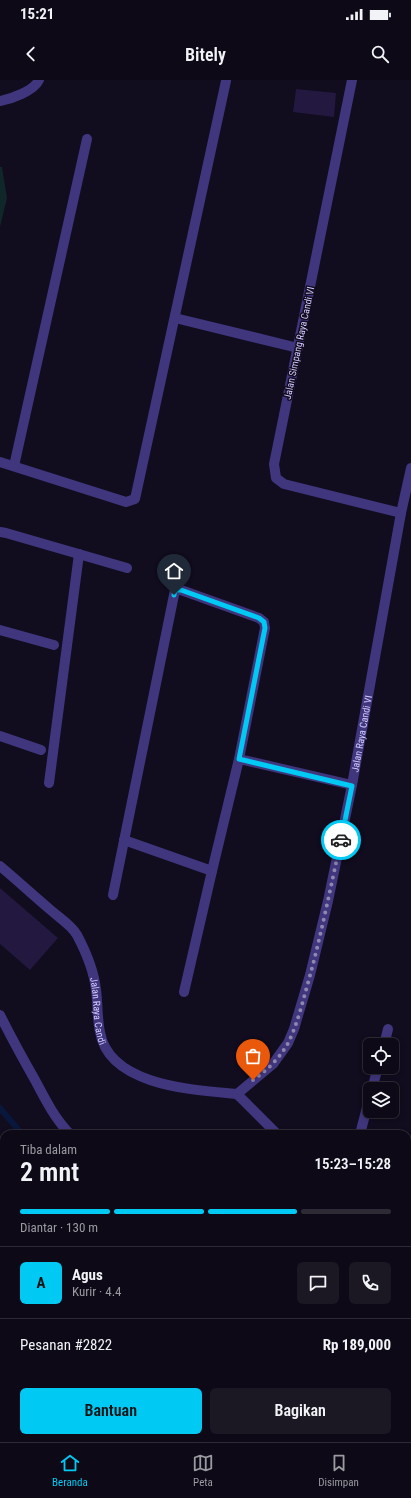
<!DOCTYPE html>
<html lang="id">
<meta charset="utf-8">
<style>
:root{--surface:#0d0916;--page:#1b1723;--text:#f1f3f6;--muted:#9a9aa1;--line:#2d2a35;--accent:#00c9f4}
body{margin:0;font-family:"Roboto Condensed",sans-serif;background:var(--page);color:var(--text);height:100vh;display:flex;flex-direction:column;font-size:15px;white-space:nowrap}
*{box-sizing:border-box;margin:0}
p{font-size:13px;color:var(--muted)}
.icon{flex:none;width:22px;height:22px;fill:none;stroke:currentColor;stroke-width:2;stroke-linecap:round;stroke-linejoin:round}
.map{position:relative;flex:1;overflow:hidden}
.side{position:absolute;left:0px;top:1050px;width:411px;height:312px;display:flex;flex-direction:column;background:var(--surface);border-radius:12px 12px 0 0;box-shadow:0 2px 6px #0003,0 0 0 1px var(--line)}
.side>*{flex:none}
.fabs{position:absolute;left:363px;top:958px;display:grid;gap:8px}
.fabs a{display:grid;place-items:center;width:36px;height:36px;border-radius:6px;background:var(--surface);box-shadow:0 2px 6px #0003,0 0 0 1px var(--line);font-size:20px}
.pin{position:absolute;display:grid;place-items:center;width:34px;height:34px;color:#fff;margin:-41px -17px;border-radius:50% 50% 50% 0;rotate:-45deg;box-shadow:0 0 4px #0007}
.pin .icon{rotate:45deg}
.courier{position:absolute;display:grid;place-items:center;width:40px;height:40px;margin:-20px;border:3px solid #00c9f4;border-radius:50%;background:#fff;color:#222;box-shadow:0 1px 5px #0007}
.overview em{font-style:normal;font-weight:600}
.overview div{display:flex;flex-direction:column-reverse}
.overview{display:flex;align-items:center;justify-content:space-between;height:68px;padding:0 20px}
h1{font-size:26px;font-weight:600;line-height:30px}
.bar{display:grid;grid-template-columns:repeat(4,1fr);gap:6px 4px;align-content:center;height:48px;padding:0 20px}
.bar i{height:5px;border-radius:3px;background:var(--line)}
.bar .active{background:var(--accent)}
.bar p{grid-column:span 4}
.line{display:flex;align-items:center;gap:10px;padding:0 20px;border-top:1px solid var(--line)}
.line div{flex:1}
.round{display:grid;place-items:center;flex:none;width:42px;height:42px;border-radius:6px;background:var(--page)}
.action{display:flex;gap:8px;margin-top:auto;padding:8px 20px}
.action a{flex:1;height:46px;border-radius:6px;background:var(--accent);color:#111;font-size:16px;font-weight:600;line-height:46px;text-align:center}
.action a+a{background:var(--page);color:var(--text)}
.status{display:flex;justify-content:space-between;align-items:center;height:28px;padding:0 20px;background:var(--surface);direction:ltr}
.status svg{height:11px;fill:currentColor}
header{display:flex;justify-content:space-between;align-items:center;height:52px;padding:0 20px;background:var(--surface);font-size:18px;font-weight:600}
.dock{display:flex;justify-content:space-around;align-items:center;height:56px;border-top:1px solid var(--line);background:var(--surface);font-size:11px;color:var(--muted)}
.dock a{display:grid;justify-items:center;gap:2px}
.dock .active{color:var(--accent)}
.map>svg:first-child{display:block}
.green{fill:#0f2728}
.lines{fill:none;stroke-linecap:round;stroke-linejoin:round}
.stream{stroke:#08173b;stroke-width:6}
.building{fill:#231840}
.minor{stroke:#3f367e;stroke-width:10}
.done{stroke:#9087b0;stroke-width:4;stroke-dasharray:0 7.2}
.route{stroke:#00c9f4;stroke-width:5}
.labels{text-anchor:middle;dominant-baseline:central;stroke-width:3;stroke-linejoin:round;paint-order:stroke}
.street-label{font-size:10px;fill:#d4c9ff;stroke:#110c1e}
</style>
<div class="status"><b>15:21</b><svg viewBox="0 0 49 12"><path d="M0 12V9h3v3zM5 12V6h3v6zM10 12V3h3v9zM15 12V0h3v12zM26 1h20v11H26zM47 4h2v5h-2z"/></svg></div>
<header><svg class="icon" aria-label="back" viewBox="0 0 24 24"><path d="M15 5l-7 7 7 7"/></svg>Bitely<svg class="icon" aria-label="search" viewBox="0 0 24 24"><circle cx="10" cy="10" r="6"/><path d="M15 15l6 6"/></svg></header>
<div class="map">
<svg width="411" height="1362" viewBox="0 0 411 1362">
<rect width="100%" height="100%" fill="#110c1e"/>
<path class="green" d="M0,87h2l5,31 -7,29z
M407,1202l4,1v41l-4,-1z"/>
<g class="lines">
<path class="stream" d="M0,1028l22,26
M232,1358l4,4"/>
</g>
<path class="building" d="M296,9l40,4 -2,24 -41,-5z
M0,808l58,50 -28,32 -30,-26z"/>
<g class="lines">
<g class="minor">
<path d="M352,0l-78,384 2,14 8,6 117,29"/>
<path d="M0,21c11,-2 34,-10 39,-21"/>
<path d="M175,238l123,30"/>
<path d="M0,382l126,40 9,-3 91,-418"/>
<path d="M14,386l73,-327"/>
<path d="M0,452l6,1 121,35"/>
<path d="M0,550l54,15"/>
<path d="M0,656l41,14"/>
<path d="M49,703l30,-229"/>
<path d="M124,760l88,31 27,-112"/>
<path id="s1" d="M0,786c18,15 35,31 53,46 8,7 19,14 24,23 9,17 17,36 19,55 2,14 1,28 4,42 9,54 94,58 137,62"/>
<path d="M113,815l62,-305h6l78,28 5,4 1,6 -26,131 113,26"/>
<path d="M184,912l28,-121"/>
<path d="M0,935c11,22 23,44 35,65 10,19 20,39 35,54"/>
<path d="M384,965l4,-16"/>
<path d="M372,1009l6,-22"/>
<path id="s2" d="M237,1014l36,-30 15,-21 6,-14 16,-54 18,-74 24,-116 49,-272 10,-45"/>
<path d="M237,1014l40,40"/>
<path d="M360,1054l10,-38"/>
<path d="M407,1192h4"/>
<path d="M0,1300l4,1"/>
<path d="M123,1358l2,4"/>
<path d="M327,1358l11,4"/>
</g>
</g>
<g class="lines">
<path class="done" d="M253,1000c14,-10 25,-20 34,-35 9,-17 14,-37 19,-55 14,-49 24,-100 35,-150"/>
<path class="route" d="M174,515l1,-5h6l78,28 5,4 1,6 -26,131 113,27 -11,54"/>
</g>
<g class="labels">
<g class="street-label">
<text transform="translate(299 263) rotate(-78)">Jalan Simpang Raya Candi VI</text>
<text stroke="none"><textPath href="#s2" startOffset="391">Jalan Raya Candi VI</textPath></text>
<text stroke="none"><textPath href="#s1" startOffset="183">Jalan Raya Candi</textPath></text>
</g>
</g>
</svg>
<div class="fabs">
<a><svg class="icon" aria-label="locate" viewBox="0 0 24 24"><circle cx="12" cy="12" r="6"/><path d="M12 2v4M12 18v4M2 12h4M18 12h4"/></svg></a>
<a><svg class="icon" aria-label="layers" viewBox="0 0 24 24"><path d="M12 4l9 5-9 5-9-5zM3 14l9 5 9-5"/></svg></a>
</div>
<div class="pin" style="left:253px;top:1000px;background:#ea580c"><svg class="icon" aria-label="bag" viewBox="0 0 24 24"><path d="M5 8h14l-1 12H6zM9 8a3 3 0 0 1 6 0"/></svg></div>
<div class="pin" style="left:174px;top:515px;background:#1f2937"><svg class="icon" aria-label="home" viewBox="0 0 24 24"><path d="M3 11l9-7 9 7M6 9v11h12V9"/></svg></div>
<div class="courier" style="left:341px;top:760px"><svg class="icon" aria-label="car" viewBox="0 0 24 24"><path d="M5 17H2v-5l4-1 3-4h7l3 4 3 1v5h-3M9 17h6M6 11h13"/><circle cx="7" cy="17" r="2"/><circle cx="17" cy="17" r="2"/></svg></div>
<section class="side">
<div class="overview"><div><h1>2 mnt</h1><p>Tiba dalam</p></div><em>15:23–15:28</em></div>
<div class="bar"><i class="active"></i><i class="active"></i><i class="active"></i><i></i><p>Diantar · 130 m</p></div>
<div class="line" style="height:72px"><b class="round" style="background:var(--accent);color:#111">A</b><div><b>Agus</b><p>Kurir · 4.4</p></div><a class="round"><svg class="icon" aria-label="chat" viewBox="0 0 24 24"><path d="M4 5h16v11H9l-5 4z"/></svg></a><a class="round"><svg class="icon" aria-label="phone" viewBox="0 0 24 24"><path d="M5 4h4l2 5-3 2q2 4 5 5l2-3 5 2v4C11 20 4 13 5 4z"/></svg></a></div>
<div class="line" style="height:52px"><div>Pesanan #2822</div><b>Rp 189,000</b></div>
<div class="action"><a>Bantuan</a><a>Bagikan</a></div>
</section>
</div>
<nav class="dock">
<a class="active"><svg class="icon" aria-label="home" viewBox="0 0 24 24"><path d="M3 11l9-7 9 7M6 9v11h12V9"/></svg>Beranda</a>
<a><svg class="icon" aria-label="map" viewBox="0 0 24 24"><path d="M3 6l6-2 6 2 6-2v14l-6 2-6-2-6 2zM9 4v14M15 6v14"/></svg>Peta</a>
<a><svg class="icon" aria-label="saved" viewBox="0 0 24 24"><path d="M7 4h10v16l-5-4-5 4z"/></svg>Disimpan</a>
</nav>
